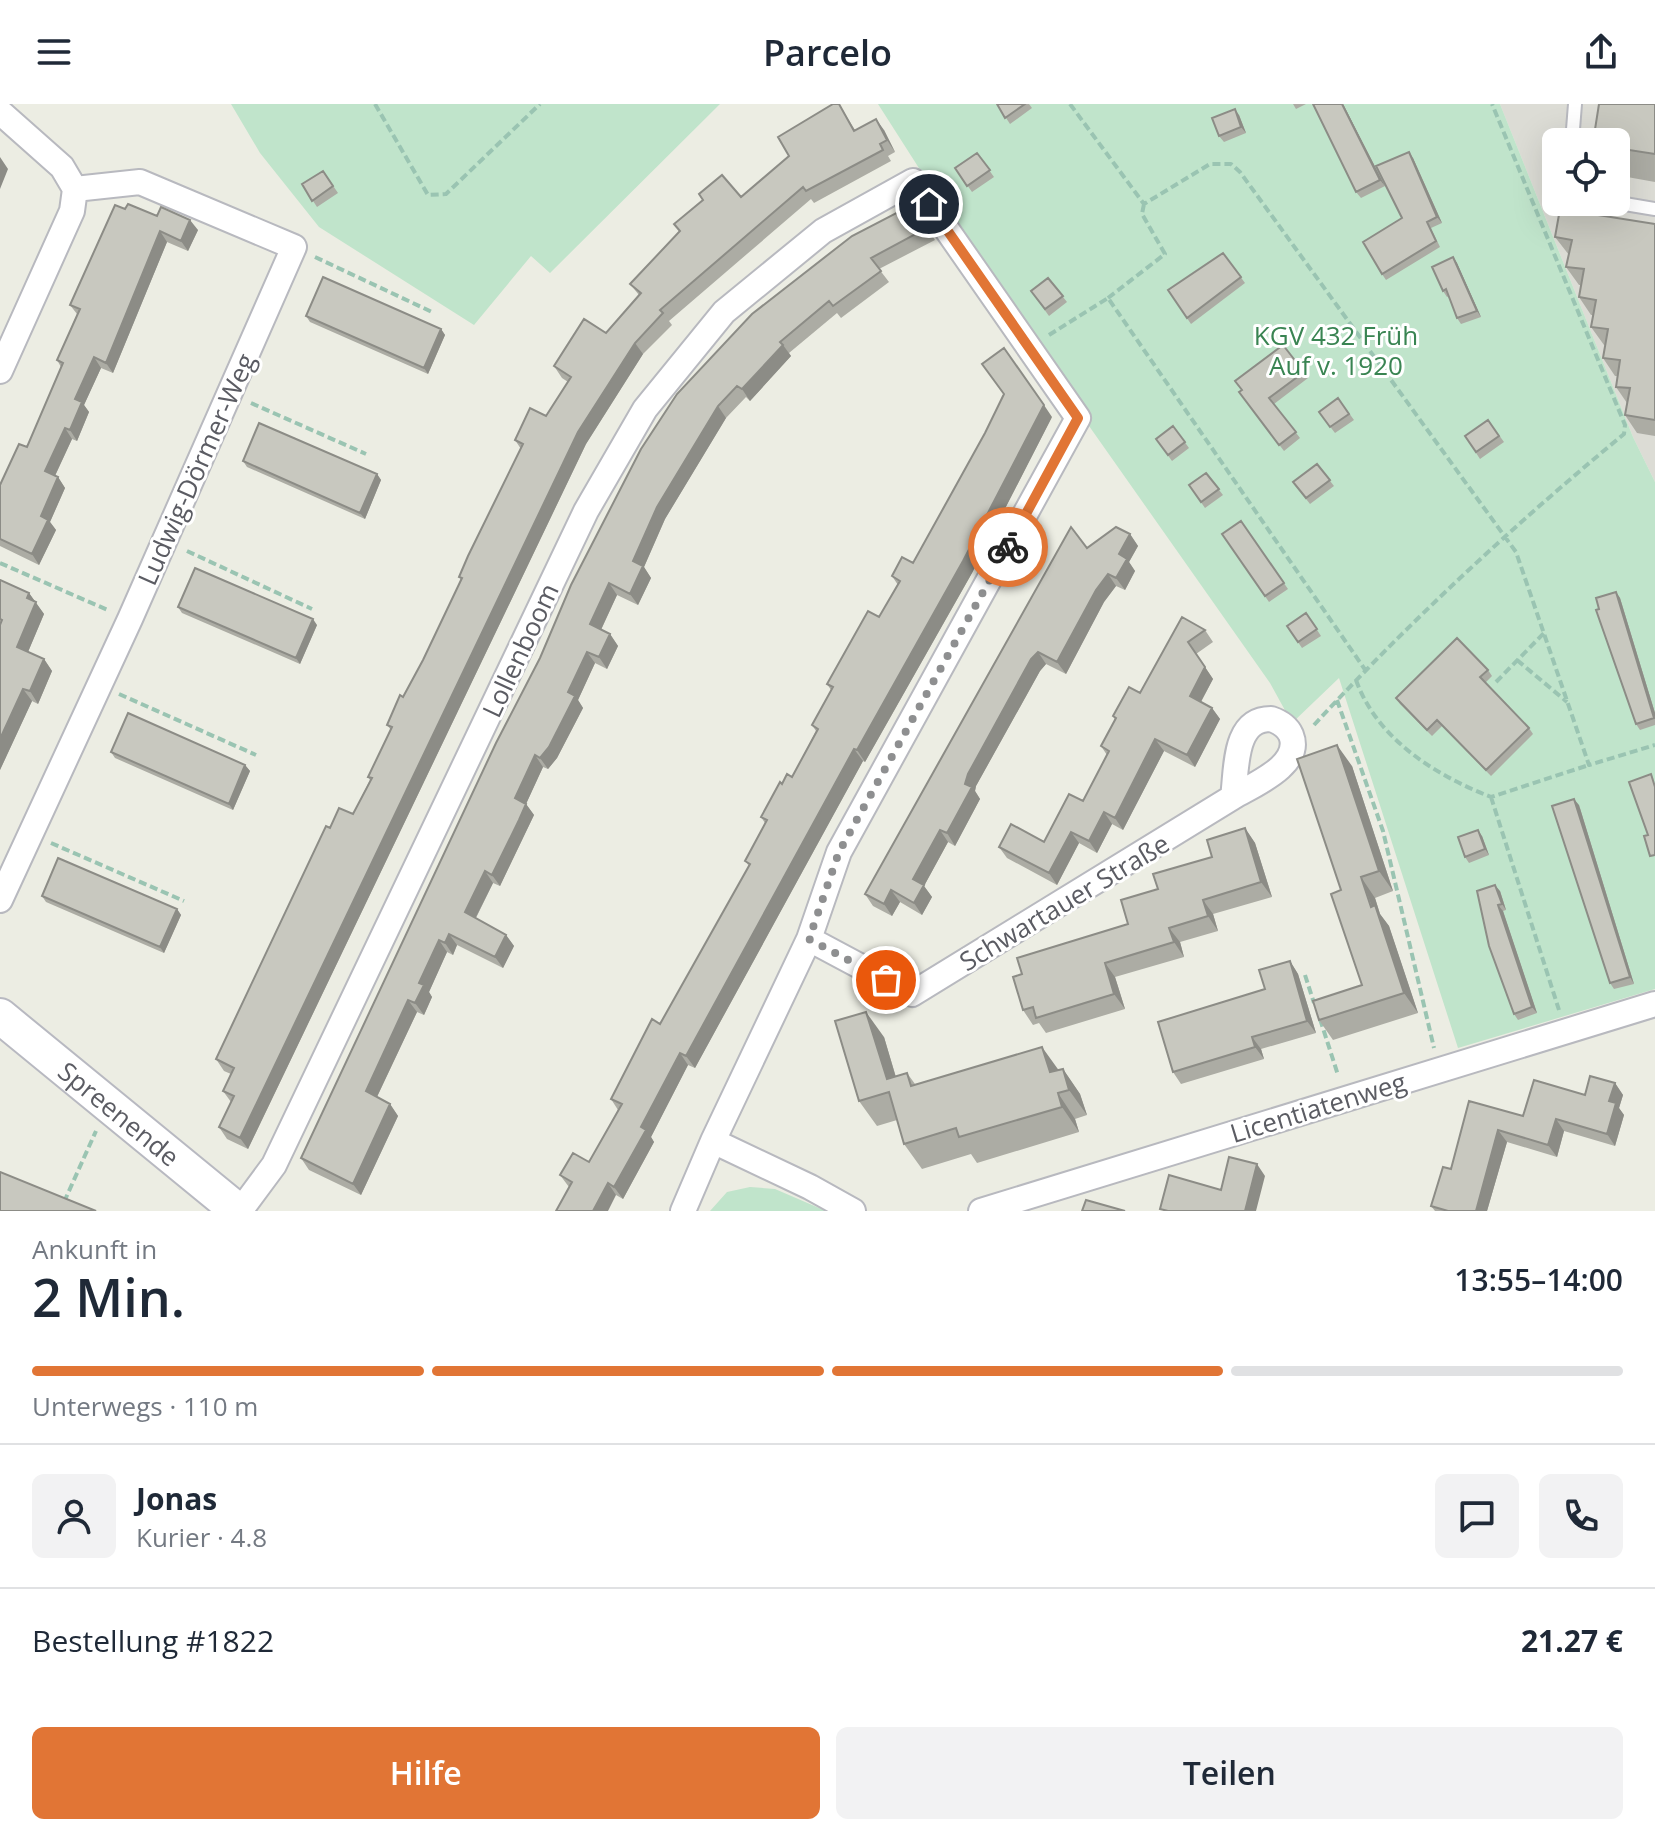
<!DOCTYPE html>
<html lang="de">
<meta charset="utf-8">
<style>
:root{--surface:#fff;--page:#f2f2f3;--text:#1f2937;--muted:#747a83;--line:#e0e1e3;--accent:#e17535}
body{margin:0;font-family:"Open Sans",sans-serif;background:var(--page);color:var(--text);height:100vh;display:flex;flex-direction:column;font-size:30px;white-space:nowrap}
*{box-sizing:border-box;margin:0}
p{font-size:26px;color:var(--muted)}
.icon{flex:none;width:44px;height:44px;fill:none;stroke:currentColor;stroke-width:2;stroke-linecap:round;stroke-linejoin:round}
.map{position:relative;height:1107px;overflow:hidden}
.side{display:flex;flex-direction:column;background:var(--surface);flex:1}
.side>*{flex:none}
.fabs{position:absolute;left:1542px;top:24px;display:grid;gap:16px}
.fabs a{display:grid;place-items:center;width:88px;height:88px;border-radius:12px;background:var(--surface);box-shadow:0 8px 32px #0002;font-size:40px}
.pin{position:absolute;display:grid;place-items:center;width:68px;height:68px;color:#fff;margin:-34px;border:4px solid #fff;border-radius:50%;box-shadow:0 2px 8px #0007}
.courier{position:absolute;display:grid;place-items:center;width:80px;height:80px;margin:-40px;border:6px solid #e17535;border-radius:50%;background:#fff;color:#222;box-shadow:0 2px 10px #0007}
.overview em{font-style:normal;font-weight:600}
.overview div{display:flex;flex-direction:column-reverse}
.overview{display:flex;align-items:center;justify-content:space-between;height:136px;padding:0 32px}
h1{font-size:52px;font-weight:600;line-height:60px}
.bar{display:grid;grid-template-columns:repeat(4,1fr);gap:12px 8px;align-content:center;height:96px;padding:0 32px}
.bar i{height:10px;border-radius:6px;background:var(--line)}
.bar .selected{background:var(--accent)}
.bar p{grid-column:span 4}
.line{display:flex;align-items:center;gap:20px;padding:0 32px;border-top:2px solid var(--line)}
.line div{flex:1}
.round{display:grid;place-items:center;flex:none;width:84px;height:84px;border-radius:12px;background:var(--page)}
.cta{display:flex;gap:16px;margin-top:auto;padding:16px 32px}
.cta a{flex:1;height:92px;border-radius:12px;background:var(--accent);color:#fff;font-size:32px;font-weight:600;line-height:92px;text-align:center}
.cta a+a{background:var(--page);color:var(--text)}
header{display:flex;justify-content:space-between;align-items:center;height:104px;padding:0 32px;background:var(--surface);font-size:36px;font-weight:600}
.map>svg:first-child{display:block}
.industrial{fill:#dcdcd5;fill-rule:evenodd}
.green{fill:#c0e4cb}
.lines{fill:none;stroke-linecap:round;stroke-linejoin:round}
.lane-casing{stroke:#b8b9bf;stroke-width:16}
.street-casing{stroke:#b8b9bf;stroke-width:28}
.secondary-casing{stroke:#b8b9c1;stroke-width:38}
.path{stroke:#9ac4b2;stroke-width:4;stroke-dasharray:8 4;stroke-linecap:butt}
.lane{stroke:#fff;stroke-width:12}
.street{stroke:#fff;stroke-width:24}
.secondary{stroke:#fff;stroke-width:34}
.wall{fill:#acaca4}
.shaded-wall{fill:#8c8c86}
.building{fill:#c8c8bf;stroke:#8c8c86;stroke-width:2}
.done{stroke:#8e8f90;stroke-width:8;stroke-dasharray:0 14.4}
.route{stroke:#e17535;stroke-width:10}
.labels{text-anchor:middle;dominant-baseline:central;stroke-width:6;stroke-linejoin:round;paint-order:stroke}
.park-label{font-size:26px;fill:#398452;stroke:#fff}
.street-label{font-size:26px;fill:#5b5c63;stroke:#fff}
</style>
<header><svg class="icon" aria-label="menu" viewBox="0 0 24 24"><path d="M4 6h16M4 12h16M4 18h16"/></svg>Parcelo<svg class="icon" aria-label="share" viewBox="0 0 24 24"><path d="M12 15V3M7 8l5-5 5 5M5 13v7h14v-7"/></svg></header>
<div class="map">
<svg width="1655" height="1107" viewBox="0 0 1655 1107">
<rect width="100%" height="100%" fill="#ecede3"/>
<path class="industrial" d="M1500,0h155v378l-22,-45zM1556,38h60v60h-60z"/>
<path class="green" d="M231,0h489l-170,169 -19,-17 -57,69 -155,-98 -59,-74z
M878,0h622l133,333 22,45v507l-197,59 -119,-370 -47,45 -22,-40 -238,-338z
M750,1083l25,2 51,22h-116l17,-19z"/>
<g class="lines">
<g class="lane-casing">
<path id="lane" d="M1572,38l3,-38
M1613,98l42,7"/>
</g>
<g class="street-casing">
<path id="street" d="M0,8l62,55 13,22
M0,267l72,-160 3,-22
M1271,615c9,3 16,7 20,16 12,30 -38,50 -58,62 4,-28 0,-78 38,-78z
M0,796l130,-281 164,-372 -154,-65 -65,7
M809,835l103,55 321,-197
M240,1107l34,-46 312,-654 59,-102 79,-97 99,-81 90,-50 165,237 -239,434 -30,87 -96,202
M683,1107l30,-70 97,46 43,24
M981,1107l674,-207"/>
</g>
<g class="secondary-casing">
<g id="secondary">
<path id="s1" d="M0,912l238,195"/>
</g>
</g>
<path class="path" d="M375,0l53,91 18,-1 94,-90
M1070,0l74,100 66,-40h21l9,8 276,380 73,213 66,-20
M315,153l117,55
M1108,194l57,-44 -23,-40 2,-10
M1049,231l59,-37 258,373
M251,299l115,51
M187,447l125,58
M0,459l110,48
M1517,556l50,42
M1356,576c21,59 79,95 135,117l98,-32
M1496,578l50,-51
M119,590l137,61
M1337,596l46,131 51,217
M1314,621c96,-104 201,-201 310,-291l1,-9 -133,-321
M1491,693l68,213
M51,739l133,58
M1305,871l9,28
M1320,915l18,56
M64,1098l32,-71"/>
<use href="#lane" class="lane"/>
<use href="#street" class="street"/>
<use href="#secondary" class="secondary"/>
</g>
<path class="wall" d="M839,0l16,26h29l11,22 -7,4 3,5 -77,42 -3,-4 -142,122 3,4 -29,29 -57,90 -338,705 -21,-10 -8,-12 12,-25 -8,-11 8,-17 -7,-3 -8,-12 114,-231 23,-14 17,-34 -2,-3 23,-47 -4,-5 36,-65 38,-80 -2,-3 62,-128 -6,-9 31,-24 22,-34 -6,-4 -8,-12 52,-33 33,-38 -9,-11 50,-52 -6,-8 67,-27 48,-41z
M997,0h32l3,4 -22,16z
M1293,0h13l-10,5z
M1313,0h30l42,82 -24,12 -5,-6z
M1655,0v78l-39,-7v-33z
M1239,11l7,18 -22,9 -5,-6z
M977,49l17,24 -22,15 -17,-24z
M1413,54l29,65 -11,5 9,19 -54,33 -4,-6 20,-56z
M323,67l15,22 -21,14 -15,-23z
M125,105l32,7 41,14 -10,21 -21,-9 -54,131 -12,-5 -17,37 5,7 -12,29 -5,-2 -17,37 3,1 7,11 -15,34 6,8 -17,35 -39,-19v-61l27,-38 34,-80 -4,-7 20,-46 -7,-9z
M904,105l3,4 7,-4 21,31 -56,29 10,13 -48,36 -4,-5 -48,40 2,3 -41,45 -4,-4 -20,21 -61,101 -21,48 7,11 -13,27 -21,-10 -16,35 9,4 8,12 -11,23 -12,-6 -17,37 5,8 -26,50 -9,11 -5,-2 -17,37 8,11 -34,71 -7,-3 -17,35 30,17 8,11 -11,22 -46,-23 -4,10 -6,-3 -18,40 3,5 -8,18 -7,-3 -40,85 13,7 8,12 -37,79 -52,-25 -8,-12 340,-709z
M1655,120v212l-18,-3 -12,-18 2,-12 -11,-16 2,-11h-3l-12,-18 2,-13h-1l-13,-18 2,-12h-2l-12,-18 2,-12h-2l-13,-18 3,-12 -14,-18z
M1223,149l22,30 -54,41 -23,-34z
M1453,153l4,6 24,54 -20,7 -4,-6 -8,-22 -2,1 -4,-6z
M1048,174l19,24 -18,14 -18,-25z
M306,212l135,13 4,6 -17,39 -118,-52z
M1283,241l25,33 -34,26 26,34 -16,13 -45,-59z
M1338,294l16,22 -19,13 -16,-21z
M1052,313l-80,156 -107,189 -2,-1 -168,307 -7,-3 -37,72 3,5 -31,57 -7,-4 -47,-8 -9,-12 29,-13 29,-52 -7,-11 49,-75 89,-158 -4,-5 20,-38 -4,-6 21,-33 10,-7 24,-46 -4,-6 19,-35 -4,-6 52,-67 19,-32 -6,-9 21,-13z
M1488,316l16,22 -24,17 -15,-23z
M1173,322l16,22 -17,13 -16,-22z
M243,357l134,13 4,6 -16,39 -118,-52z
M1317,360l17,22 -24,18 -17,-22z
M1206,369l17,22 -18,13 -16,-23z
M1241,417l47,68 -19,13 -47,-68z
M1130,430l8,12 -9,16 6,9 -10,19 -9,-4 -12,16 -38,72 -20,-10 -6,7 -64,115 -1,5 5,8 -25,47 -7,-4 -24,44 8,11 -10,18 -22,-13 -8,14 -19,-10 -8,-12 222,-346z
M0,476l29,13 15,21 -16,38 16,7 8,12 -14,33 -6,-3 -32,69z
M1616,488l4,6 35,115v12l-15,5 -4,-6 -37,-115z
M178,503l139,18 -17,39 -118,-51z
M1306,509l15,23 -19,12 -15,-22z
M1182,513l23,13 8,12 -17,12 17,25 -12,23 11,6 8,11 -25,48 -31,-16 -41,79 -11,-6 -15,29 -18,-10 -22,42 -50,-27 -8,-11 45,-5 39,-41 24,-46 -6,-9 14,-26 -2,-4 27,-23z
M1488,566l4,6 -7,7 44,45 4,6 -42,42 -49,-50 -10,10 -32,-32 -4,-6z
M111,648l134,13 5,6 -17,39 -118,-52z
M1352,662l41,125 -18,7 5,16 9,12 29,87 -85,27 -14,-20 43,-35 -21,-95z
M1579,701l55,179 -20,5 -4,-6z
M1245,724l10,15 17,54 -59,17 5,17 -38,11 4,15 -69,20 10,32 -79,24 -7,-10 -6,2 -10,-15 -1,-36 106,-50 30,-35 54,-32z
M1482,732l7,19 -20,8 -4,-6z
M1500,787l6,19 -3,1 34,102 -19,7 -4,-6 -25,-68z
M42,792l135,13 4,6 -17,38 -118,-51z
M1290,857l8,13 18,59 -55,16 3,10 -83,25 -8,-12 92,-83z
M884,933l12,40 11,-4 8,11 148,-15 17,25 7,21 -12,4 4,13 -102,31 -6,-9 -49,15 -18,-25 -7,-24 -20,6 -18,-25z
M1615,979l8,12 -4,13 5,7 -9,31 -51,-15 -7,26 -50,-15 -20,69h-52l-4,-5 20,-37 18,-68 54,15 62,-21z"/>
<path class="shaded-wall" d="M1342,0h1l42,82 -5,-6z
M1235,5l4,6 7,18 -5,-6z
M876,15l8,11 11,22 -8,-12z
M1409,48l4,6 29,65 -5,-6z
M0,53l8,12 -8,20z
M190,116l8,10 -10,21 -7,-10z
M160,127l7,11 -54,131 -7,-10z
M1453,153l4,6 24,54 -4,-6z
M441,225l4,6 -17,39 -4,-6z
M635,239l8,11 -57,90 -338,705 -8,-11 338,-706z
M783,241l8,11 -41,45 -8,-12z
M94,253l7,11 -17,37 5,7 -12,29 -7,-11 5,-31z
M1044,301l8,12 -80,156 -107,189 -8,-12z
M718,302l8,12 -61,101 -21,48 7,11 -13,27 -8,-11 3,-33 24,-54z
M65,324l7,11 -20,43 -7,-11z
M377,370l4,6 -16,39 -5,-6z
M58,373l7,11 -15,34 6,8 -17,35 -7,-11 9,-38z
M1130,430l8,12 -9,16 6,9 -10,19 -9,-12 3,-24z
M1108,470l8,12 -12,16 -38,72 -9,-12 39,-72z
M609,479l8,12 -19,41 -8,-12z
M1616,488l4,6 35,115v6z
M29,489l15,21 -19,45 -8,-12 10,-49z
M313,515l4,6 -17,39 -4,-6z
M610,530l8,12 -11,23 -8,-12z
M587,548l8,11 -17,37 5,8 -26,50 -9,11 -8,-11 28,-66z
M1038,548l8,12 -6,7 -64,115 -1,5 5,8 -25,47 -8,-13 21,-59 63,-115z
M44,555l8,12 -14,33 -8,-13z
M1205,563l8,12 -15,28 -8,-11z
M23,585l9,12 -32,69v-31z
M1212,604l8,11 -25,48 -8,-12z
M1155,635l9,12 -41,79 -8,-12z
M1337,641l15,21 41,125 -14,-20z
M854,645l9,12 -168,307 -9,-12z
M535,651l8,12 -17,37 8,11 -34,71 -8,-11 23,-77z
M245,661l5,6 -17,39 -4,-6z
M1574,695l5,6 55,179 -4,-7z
M1104,708l8,12 -15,29 -8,-12z
M1245,724l10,15 17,54 -11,-15z
M940,726l8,12 -24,44 8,11 -10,18 -8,-12 -1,-24z
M1478,726l4,6 7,19 -4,-6z
M1071,728l8,11 -22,42 -8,-12z
M485,767l8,12 -20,40 -8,-11z
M1361,773l14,21 5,16 9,12 29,87 -14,-20z
M1495,781l5,6 6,19 -4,-6z
M891,786l9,12 -8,14 -8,-12z
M1203,796l10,14 5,17 -10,-15z
M1498,801l5,6 34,102 -5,-6z
M177,805l4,6 -17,38 -4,-6z
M1169,824l11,14 4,15 -10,-15z
M449,830l8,11 -4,10 -8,-12z
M506,831l8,11 -11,22 -8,-11z
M439,836l8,12 -18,40 3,5 -8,18 -9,-12 4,-20z
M1290,857l8,13 18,59 -9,-12z
M1105,859l10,14 10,32 -11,-15z
M408,896l9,12 -43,91 -8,-12z
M866,908l18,25 20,68 -17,-26z
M1252,933l9,12 3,10 -9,-12z
M1042,943l18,25h-10z
M680,949l8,12 -37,72 3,5 -31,57 -9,-12 27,-60z
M1063,965l17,25 7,21 -18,-25z
M1615,979l8,12 -4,13 5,7 -9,31 -8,-12 2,-33z
M1058,989l17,26 4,13 -17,-25z
M390,1000l8,12 -37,79 -8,-11z
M1556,1015l8,12 -7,26 -9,-12z
M1498,1026l9,12 -20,69h-11z
M1257,1060l8,12 -9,35h-11z
M608,1079l8,12 -8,16h-15z"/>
<path class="building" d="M833,0h6l15,27 22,-12 11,21 -7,4 3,6 -77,41 -3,-4 -143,123 3,3 -28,30 -57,89 -338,706 -21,-11 15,-31 -11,-5 11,-23 -18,-9 110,-233 4,2 9,-20 14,6 19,-36 -4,-1 24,-50 -5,-2 13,-30 3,2 20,-37 39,-82 -3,-1 9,-21 55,-112 -8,-4 15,-32 16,8 25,-39 -17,-11 30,-47 22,14 35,-40 -11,-9 50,-53 -6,-7 29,-24 -4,-6 23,-19 19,22 48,-41 -11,-19z
M997,0h28l-20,14z
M1313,0h29l38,76 -24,12z
M1599,0h56v50l-39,-6v-6h-23z
M1235,5l6,18 -22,9 -7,-18z
M1409,48l28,65 -10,5 9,19 -54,33 -19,-32 39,-24 -26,-52z
M977,49l13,17 -23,16 -12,-18z
M323,67l10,15 -21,15 -10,-17z
M128,100l29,12 4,-9 29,13 -9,21 -21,-10 -54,132 -12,-6 -19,42 7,3 -12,28 -5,-2 -20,43 13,6 -17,39 7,4 -16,34 -32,-15v-54l19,-41 8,3 36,-84 -6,-3 23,-51 -10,-4 45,-100 10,4z
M904,105l2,4 8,-4 13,19 -56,30 10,13 -48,35 -4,-5 -49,41 3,3 -41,44 -5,-3 -19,20 -61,101 -24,54 10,5 -13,28 -21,-11 -19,41 20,10 -11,23 -12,-5 -19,40 7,4 -26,51 -9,11 -5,-3 -20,43 11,6 -7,16 -27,55 -7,-4 -20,41 41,23 -11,22 -46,-23 -4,9 -6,-3 -20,43 5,2 -9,18 -7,-3 -42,91 24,13 -37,80 -52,-26 195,-415 44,-85 31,-73 70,-136 36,-55 75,-80 100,-78z
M1560,105l95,15v196l-30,-5 5,-27 -14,-1 4,-27 -17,-2 5,-29 -17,-2 5,-27 -17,-3 5,-28 -18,-2 6,-27 -17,-3z
M1223,149l18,24 -54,41 -19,-28z
M1453,153l24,54 -20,7 -11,-29 -3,2 -11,-24z
M323,173l118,52 -17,39 -118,-52z
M1048,174l15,18 -18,13 -14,-18z
M1283,241l21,27 -35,26 27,34 -17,13 -40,-53 3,-2 -7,-9z
M1004,244l40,57 -81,156 -106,189 -3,-1 -168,307 -6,-3 -39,74 5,3 -32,57 -6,-4 -15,28h-37l16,-29 -12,-7 13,-22 16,9 33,-58 -11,-5 41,-80 8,5 90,-160 -5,-3 22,-41 -6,-3 19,-35 2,2 5,-10 5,3 26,-48 -6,-4 21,-38 -6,-3 41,-73 11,6 21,-36 -8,-5 10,-19 11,6 72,-130 19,-39 -22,-30z
M1338,294l11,16 -19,13 -11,-15z
M1488,316l11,16 -23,16 -11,-16z
M259,319l118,51 -17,39 -117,-52z
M1173,322l12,16 -17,13 -12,-16z
M1317,360l13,16 -24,18 -13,-16z
M1206,369l13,16 -18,13 -12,-17z
M1241,417l43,62 -19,13 -43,-62z
M1071,423l16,21 29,-21 14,7 -11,20 8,5 -11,19 -8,-4 -12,16 -39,72 -19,-10 -7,7 -63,115 -3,10 7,3 -25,46 -7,-3 -27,49 11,6 -10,18 -23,-13 -7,14 -19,-10z
M195,464l118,51 -17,39 -118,-51z
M0,476l29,13 -2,5 9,4 -19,45 27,12 -14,32 -7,-2 -23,50v-114l2,-5 -2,-1z
M1616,488l38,126 -18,6 -40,-114 3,-1 -3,-11z
M1306,509l11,16 -19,13 -11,-16z
M1182,513l23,13 -17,12 17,25 -15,29 22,12 -25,47 -32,-16 -40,79 -11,-6 -15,29 -18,-9 -22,41 -50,-26 12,-23 33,18 25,-48 14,7 26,-50 -8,-5 15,-28 -3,-2 16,-29 11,6z
M1457,534l31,32 -8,7 49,51 -43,42 -49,-50 -10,10 -31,-32z
M128,609l117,52 -16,39 -118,-52z
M1337,641l42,126 -18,6 10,30 4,-2 29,88 -85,27 -6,-19 49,-16 -31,-91 10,-4 -44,-131z
M1651,670l4,13v68l-5,1 -6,-20 4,-1 -19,-53z
M1574,695l56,178 -20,6 -58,-177z
M1245,724l16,54 -58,18 5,16 -39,12 5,14 -69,21 9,31 -78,24 -3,-11 -10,3 -10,-33 9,-3 -5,-16 111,-34 -7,-24 37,-11 -5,-15 59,-17 -5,-17z
M1478,726l7,19 -20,8 -7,-20z
M58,754l119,51 -17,38 -118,-51z
M1495,781l7,19 -4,1 34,102 -18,7 -25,-68 -12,-55z
M1290,857l17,60 -55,16 3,10 -82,25 -15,-50 107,-33 -6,-19z
M866,908l21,67 20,-6 4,13 131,-39 8,25 13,-3 6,21 -11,3 4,14 -103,30 -3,-9 -52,16 -15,-52 -30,9 -24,-80z
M1590,972l25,7 -6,18 7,2 -9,31 -51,-15 -8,26 -50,-15 -22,81h-28l-17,-5 12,-39 8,2 18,-68 54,15 11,-36 51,15z
M1229,1053l28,7 -12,47h-77l-8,-2 9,-34 52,15z
M0,1068l96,39h-96z
M1086,1096l39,11h-43z"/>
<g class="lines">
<path class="done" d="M886,876l-77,-41 30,-87 169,-305"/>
<path class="route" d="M929,100l149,214 -70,129"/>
</g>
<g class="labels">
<g class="park-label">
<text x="1336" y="231">KGV 432 Früh<tspan x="1336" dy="30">Auf v. 1920</tspan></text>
</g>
<g class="street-label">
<text transform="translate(196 365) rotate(-66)">Ludwig-Dörmer-Weg</text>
<text transform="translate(520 546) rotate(-65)">Lollenboom</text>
<text transform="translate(1064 798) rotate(-31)">Schwartauer Straße</text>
<text transform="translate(1318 1003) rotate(-17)">Licentiatenweg</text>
<text stroke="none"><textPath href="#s1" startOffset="154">Spreenende</textPath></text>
</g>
</g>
</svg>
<div class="fabs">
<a><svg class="icon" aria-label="locate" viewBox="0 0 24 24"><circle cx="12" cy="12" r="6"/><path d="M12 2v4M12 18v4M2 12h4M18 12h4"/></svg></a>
</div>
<div class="pin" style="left:886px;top:876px;background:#ea580c"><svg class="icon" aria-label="bag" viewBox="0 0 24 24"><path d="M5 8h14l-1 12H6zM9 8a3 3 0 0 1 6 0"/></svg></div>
<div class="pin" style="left:929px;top:100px;background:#1f2937"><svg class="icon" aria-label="home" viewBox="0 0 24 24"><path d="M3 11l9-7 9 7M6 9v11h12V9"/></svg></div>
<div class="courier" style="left:1008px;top:443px"><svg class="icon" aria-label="bike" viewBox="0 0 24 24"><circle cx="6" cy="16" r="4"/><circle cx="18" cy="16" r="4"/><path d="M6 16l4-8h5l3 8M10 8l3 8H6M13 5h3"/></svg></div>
</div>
<section class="side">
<div class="overview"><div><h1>2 Min.</h1><p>Ankunft in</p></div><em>13:55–14:00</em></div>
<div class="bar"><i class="selected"></i><i class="selected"></i><i class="selected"></i><i></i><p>Unterwegs · 110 m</p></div>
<div class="line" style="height:144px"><a class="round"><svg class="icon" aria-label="person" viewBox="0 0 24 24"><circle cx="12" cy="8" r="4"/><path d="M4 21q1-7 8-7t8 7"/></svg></a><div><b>Jonas</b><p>Kurier · 4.8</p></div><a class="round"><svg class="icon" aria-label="chat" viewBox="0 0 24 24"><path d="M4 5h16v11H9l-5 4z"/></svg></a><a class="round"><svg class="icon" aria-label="phone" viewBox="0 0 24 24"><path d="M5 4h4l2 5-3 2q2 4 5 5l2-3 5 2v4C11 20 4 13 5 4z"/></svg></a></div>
<div class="line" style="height:104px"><div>Bestellung #1822</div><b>21.27 €</b></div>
<div class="cta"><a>Hilfe</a><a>Teilen</a></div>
</section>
